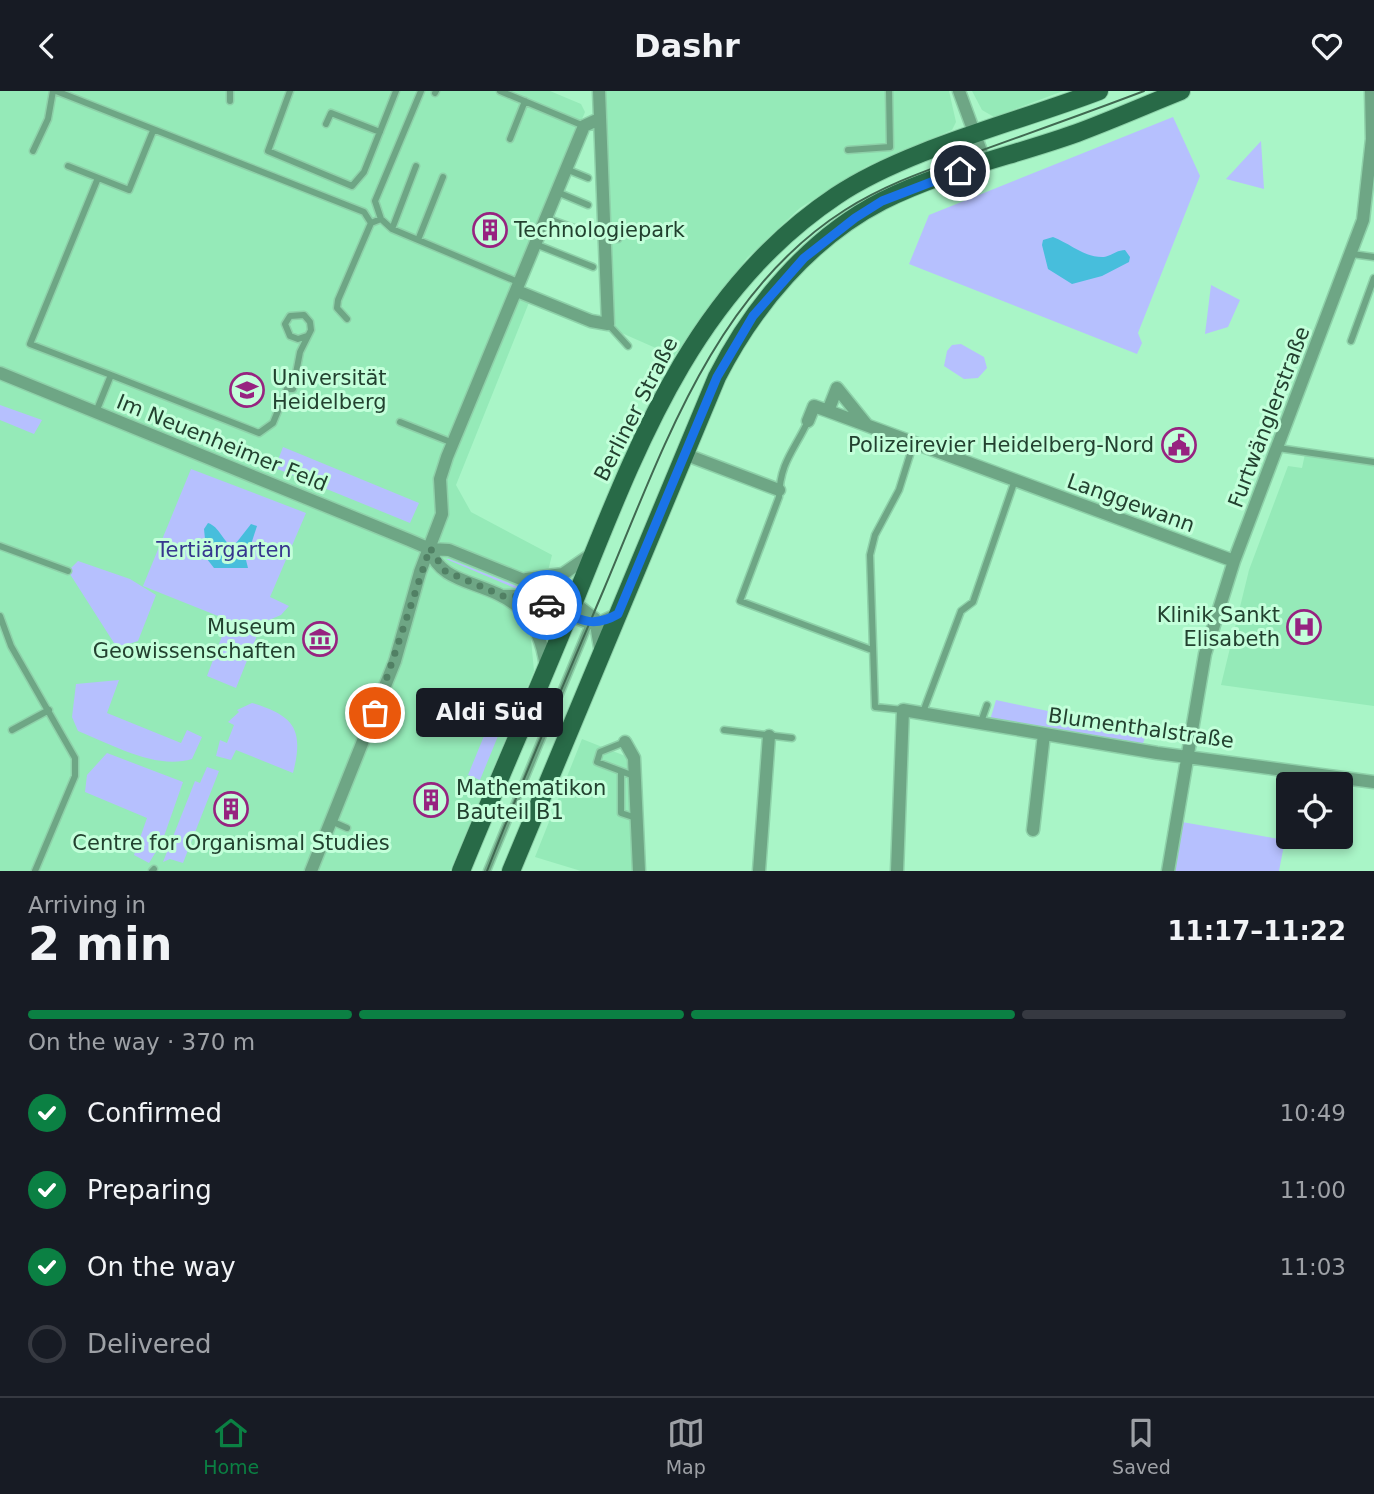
<!DOCTYPE html>
<meta charset="utf-8">
<style>
:root{--surface:#171b24;--page:#20242c;--text:#f1f3f6;--muted:#9ea1a6;--line:#363941;--accent:#0b8043}
body{margin:0;font-family:"DejaVu Sans",sans-serif;background:var(--page);color:var(--text);height:100vh;display:flex;flex-direction:column;font-size:26px;white-space:nowrap}
*{box-sizing:border-box;margin:0}
p{font-size:23px;color:var(--muted)}
.icon{flex:none;width:38px;height:38px;fill:none;stroke:currentColor;stroke-width:2;stroke-linecap:round;stroke-linejoin:round}
.map{position:relative;height:780px;overflow:hidden}
.panel{display:flex;flex-direction:column;background:var(--surface);flex:1}
.panel>*{flex:none}
.fabs{position:absolute;left:1276px;top:681px;display:grid;gap:14px}
.fabs a{display:grid;place-items:center;width:77px;height:77px;border-radius:7px;background:var(--surface);box-shadow:0 4px 10px #0003;font-size:35px}
.pin{position:absolute;display:grid;place-items:center;width:60px;height:60px;color:#fff;margin:-30px;border:4px solid #fff;border-radius:50%;box-shadow:0 2px 7px #0007}
.courier{position:absolute;display:grid;place-items:center;width:70px;height:70px;margin:-35px;border:5px solid #1a73e8;border-radius:50%;background:#fff;color:#222;box-shadow:0 2px 9px #0007}
.bubble{position:absolute;height:49px;border-radius:7px;background:var(--surface);box-shadow:0 4px 10px #0003;font-size:23px;font-weight:700;line-height:49px;text-align:center}
.headline em{font-style:normal;font-weight:700}
.headline div{display:flex;flex-direction:column-reverse}
.headline{display:flex;align-items:center;justify-content:space-between;height:119px;padding:0 28px}
h1{font-size:46px;font-weight:700;line-height:52px}
.bar{display:grid;grid-template-columns:repeat(4,1fr);gap:10px 7px;align-content:center;height:84px;padding:0 28px}
.bar i{height:9px;border-radius:5px;background:var(--line)}
.bar .current{background:var(--accent)}
.bar p{grid-column:span 4}
ol{padding:0 28px;list-style:none}
li{display:flex;align-items:center;gap:21px;height:77px}
li p{margin-inline-start:auto}
li .icon{padding:7px;border-radius:50%;background:var(--accent);color:#fff;stroke-width:4}
li:last-child{color:var(--muted)}
li i{width:38px;height:38px;border:4px solid var(--line);border-radius:50%}
header{display:flex;justify-content:space-between;align-items:center;height:91px;padding:0 28px;background:var(--surface);font-size:32px;font-weight:700}
.menu{display:flex;justify-content:space-around;align-items:center;height:98px;border-top:2px solid var(--line);background:var(--surface);font-size:19px;color:var(--muted)}
.menu a{display:grid;justify-items:center;gap:4px}
.menu .current{color:var(--accent)}
.map>svg:first-child{display:block}
.built{fill:#95eab8}
.green{fill:#b6c0fe}
.water{fill:#47bedc}
.lines{fill:none;stroke-linecap:round;stroke-linejoin:round}
.lane-casing{stroke:#8ed1a9;stroke-width:9}
.street-casing{stroke:#8ed1a9;stroke-width:15}
.primary-casing{stroke:#8ed1a9;stroke-width:20}
.lane{stroke:#6ea685;stroke-width:6}
.street{stroke:#6ea685;stroke-width:12}
.primary{stroke:#286a47;stroke-width:18}
.tram{stroke:#406951;stroke-width:2}
.done{stroke:#518064;stroke-width:7;stroke-dasharray:0 12.6}
.route{stroke:#1a73e8;stroke-width:9}
.labels{text-anchor:middle;dominant-baseline:central;stroke-width:6;stroke-linejoin:round;paint-order:stroke}
.poi-label{font-size:21px;fill:#22412f;stroke:#c3ffda;text-anchor:start}
.street-label{font-size:21px;fill:#22412f;stroke:#c3ffda}
.park-label{font-size:21px;fill:#36368e;stroke:#c3ffda}
</style>
<header><svg class="icon" aria-label="back" viewBox="0 0 24 24"><path d="M15 5l-7 7 7 7"/></svg>Dashr<svg class="icon" aria-label="heart" viewBox="0 0 24 24"><path d="M12 20l-8-8c-3-5 5-10 8-4 3-6 11-1 8 4z"/></svg></header>
<div class="map">
<svg width="1374" height="780" viewBox="0 0 1374 780">
<rect width="100%" height="100%" fill="#a9f5c7"/>
<path class="built" d="M0,0h550l31,13 4,8 -69,163 16,20 -76,190 15,27 81,43 -21,84 3,32 -84,200h-450z
M604,0h345l7,31 -4,8 -85,36 -67,42 -53,50 -73,98 -57,-25 -2,-8z
M972,0h91l-69,26 -12,-7z
M1305,363l69,10v242l-153,-21 28,-115 39,-104 14,2z
M582,648l51,20 3,112h-55l-46,-14z"/>
<path class="green" d="M1173,26l27,59 -62,157 4,10 -5,11 -228,-90 20,-49z
M1261,50l3,48 -38,-10z
M1211,194l29,15 -12,27 -23,7z
M961,253l23,13 3,11 -9,10 -14,1 -20,-13 3,-15 5,-6z
M0,314l42,15 -8,14 -34,-14z
M283,356l136,56 -9,20 -135,-55z
M191,378l115,44 -36,84 19,9 -8,9 -24,10 1,8 -22,55 -29,-12 21,-56 -85,-34z
M446,468h3l102,41 -1,3z
M78,470l52,18 26,16 -18,46 -15,5 -9,-3 -46,-72z
M119,589l-12,33 74,30 6,-13 15,7 -10,22c-36,11 -79,-14 -114,-28l-6,-14 4,-33z
M996,609l151,32 -5,14 -152,-26z
M252,612c43,13 52,27 41,70l-57,-23 -5,10 -15,-4 4,-16 7,3 7,-18 -6,-3 11,-10 -2,-2z
M486,640l12,5 -18,44 -12,-5z
M107,662l76,29 -21,60 -13,21 -15,-8 13,-37 -62,-26 2,-17z
M207,676l12,4 -36,92 -13,-4 -7,3 32,-81 5,2z
M1182,731l103,18 -6,31h-104z"/>
<path class="water" d="M1053,146c18,7 32,21 51,20 7,-1 13,-7 21,-7l5,7 -1,5 -27,14 -30,8 -24,-15 -6,-24 1,-5z
M208,432c12,4 14,18 25,24l18,-23 6,2 -11,34 2,8h-34l-7,-9 -3,-30z"/>
<g class="lines">
<g class="lane-casing">
<path id="lane" d="M56,0l308,121 7,11
M230,0v10
M290,0l-22,60 84,35 12,-14 32,-81
M421,0l-46,110 6,18 11,10 126,53
M500,0l84,35
M435,2l1,-2
M326,33l5,-11 49,19
M510,48l15,-38
M848,59l42,-3 -1,-56
M33,60l15,-32 5,-28
M68,75l61,24 24,-59
M566,78l22,9
M557,101l31,13
M546,127l47,17
M392,138l24,-63
M605,148h13
M418,149l25,-63
M535,153l58,23
M1352,163l22,3
M347,228l-10,-11 1,-8 33,-77 10,-4
M608,233l20,22
M1351,250l23,-63
M111,284l148,58 14,-10 14,-34h6l7,-37 11,-22 -1,-8 -6,-7 -14,1 -5,8 5,12 8,3 9,-3
M96,321l15,-37 -81,-31 68,-166
M808,330c-14,30 -28,41 -29,76l-39,104 132,49
M400,331l53,21
M1278,357l96,14
M0,455l68,25
M0,525l11,30 64,112v18l-40,95
M903,619l-28,-3 -5,-152 5,-20 24,-45 15,-48
M923,621l38,-101 12,-9 42,-122
M981,631l6,-17
M12,639l37,-20
M724,639l68,8
M625,651l-25,10 -3,10 37,14
M621,681v41l15,5
M331,730l16,7
M152,780l2,-2
M487,780l102,-247"/>
</g>
<g class="street-casing">
<path id="street" d="M959,0l26,71
M517,200l74,30 17,3 -9,-233
M0,282l409,167 21,9 19,1 119,48 27,21 6,34
M808,330l6,-15 14,5
M866,333l-29,-36 -9,23 406,150
M692,366l87,33
M430,458c15,53 103,17 116,118
M526,488l37,-5 29,-20
M503,505h20l66,27 8,1 21,-10
M625,651l9,16 5,113
M1033,739l11,-96
M311,780l84,-210 25,-89 22,-58 -2,-35 7,-22 137,-331 15,-7
M759,780l10,-135
M897,780l6,-161 254,43 217,29
M1168,780l37,-217 29,-93 129,-341 9,-81 -1,-48"/>
</g>
<g class="primary-casing">
<path id="primary" d="M461,780c35,-86 73,-171 108,-257 64,-157 119,-319 267,-418 70,-47 182,-74 263,-105
M511,780l206,-494c36,-71 93,-139 165,-176 61,-31 131,-45 195,-68 35,-13 69,-28 104,-42"/>
</g>
<use href="#lane" class="lane"/>
<use href="#street" class="street"/>
<use href="#primary" class="primary"/>
<path class="tram" d="M487,780c37,-95 77,-188 117,-282 58,-137 109,-295 241,-379 42,-27 89,-42 135,-59 55,-20 109,-39 164,-60"/>
</g>
<g class="lines">
<path class="done" d="M375,622l55,-165 15,23 58,25h20l24,9"/>
<path class="route" d="M547,514c28,11 42,26 71,9l99,-237 36,-61 51,-58 51,-40 27,-17 78,-30"/>
</g>
<defs>
<g id="building-ring" transform="scale(1.75)"><circle r="9.5" fill="#c3ffda" stroke="#972380" stroke-width="1.5"/><path d="M-4-6H4V6H1V3H-1V6H-4ZM-2.5-4.3h1.7v1.8h-1.7ZM.8-4.3h1.7v1.8H.8ZM-2.5-1h1.7V.8h-1.7ZM.8-1h1.7V.8H.8Z" fill="#972380"/></g>
<g id="university-ring" transform="scale(1.75)"><circle r="9.5" fill="#c3ffda" stroke="#972380" stroke-width="1.5"/><path d="M0-5L7-2L0 1L-7-2ZM-4 1L0 2.5L4 1V4Q0 6-4 4Z" fill="#972380"/></g>
<g id="civic-ring" transform="scale(1.75)"><circle r="9.5" fill="#c3ffda" stroke="#972380" stroke-width="1.5"/><path d="M-.6-6.5H3V-4.5H.6V-3L4-1V1h2V6H-6V1h2V-1L-.6-3ZM-1.2 2.5V6h2.4V2.5Z" fill="#972380"/></g>
<g id="hospital-ring" transform="scale(1.75)"><circle r="9.5" fill="#c3ffda" stroke="#972380" stroke-width="1.5"/><path d="M-5-5h3v3.5h4V-5h3V5h-3V1.5h-4V5h-3Z" fill="#972380"/></g>
<g id="museum-ring" transform="scale(1.75)"><circle r="9.5" fill="#c3ffda" stroke="#972380" stroke-width="1.5"/><path d="M0-6L6-3V-2H-6V-3ZM-5-1h2V3h-2ZM-1-1h2V3h-2ZM3-1h2V3H3ZM-6 4H6V6H-6Z" fill="#972380"/></g>
</defs>
<g fill-rule="evenodd">
<use href="#building-ring" x="490" y="139"/>
<use href="#university-ring" x="247" y="299"/>
<use href="#civic-ring" x="1179" y="354"/>
<use href="#hospital-ring" x="1304" y="536"/>
<use href="#museum-ring" x="320" y="548"/>
<use href="#building-ring" x="431" y="709"/>
<use href="#building-ring" x="231" y="718"/>
</g>
<g class="labels">
<g class="poi-label">
<text x="514" y="139">Technologiepark</text>
<text x="272" y="287">Universität<tspan x="272" dy="24">Heidelberg</tspan></text>
<text x="1154" y="354" text-anchor="end">Polizeirevier Heidelberg-Nord</text>
<text x="1280" y="524" text-anchor="end">Klinik Sankt<tspan x="1280" dy="24">Elisabeth</tspan></text>
<text x="296" y="536" text-anchor="end">Museum<tspan x="296" dy="24">Geowissenschaften</tspan></text>
<text x="456" y="697">Mathematikon<tspan x="456" dy="24">Bauteil B1</tspan></text>
<text x="231" y="752" text-anchor="middle">Centre for Organismal Studies</text>
</g>
<g class="street-label">
<text transform="translate(636 318) rotate(-63)">Berliner Straße</text>
<text transform="translate(1269 326) rotate(-69)">Furtwänglerstraße</text>
<text transform="translate(222 352) rotate(22)">Im Neuenheimer Feld</text>
<text transform="translate(1131 412) rotate(20)">Langgewann</text>
<text transform="translate(1141 637) rotate(8)">Blumenthalstraße</text>
</g>
<g class="park-label">
<text x="224" y="459">Tertiärgarten</text>
</g>
</g>
</svg>
<div class="fabs">
<a><svg class="icon" aria-label="locate" viewBox="0 0 24 24"><circle cx="12" cy="12" r="6"/><path d="M12 2v4M12 18v4M2 12h4M18 12h4"/></svg></a>
</div>
<div class="pin" style="left:375px;top:622px;background:#ea580c"><svg class="icon" aria-label="bag" viewBox="0 0 24 24"><path d="M5 8h14l-1 12H6zM9 8a3 3 0 0 1 6 0"/></svg></div>
<div class="pin" style="left:960px;top:80px;background:#1f2937"><svg class="icon" aria-label="home" viewBox="0 0 24 24"><path d="M3 11l9-7 9 7M6 9v11h12V9"/></svg></div>
<div class="courier" style="left:547px;top:514px"><svg class="icon" aria-label="car" viewBox="0 0 24 24"><path d="M5 17H2v-5l4-1 3-4h7l3 4 3 1v5h-3M9 17h6M6 11h13"/><circle cx="7" cy="17" r="2"/><circle cx="17" cy="17" r="2"/></svg></div>
<div class="bubble" style="left:416px;top:597px;width:147px">Aldi Süd</div>
</div>
<section class="panel">
<div class="headline"><div><h1>2 min</h1><p>Arriving in</p></div><em>11:17–11:22</em></div>
<div class="bar"><i class="current"></i><i class="current"></i><i class="current"></i><i></i><p>On the way · 370 m</p></div>
<ol>
<li><svg class="icon" aria-label="check" viewBox="0 0 24 24"><path d="M5 12l5 5 9-10"/></svg>Confirmed<p>10:49</p></li>
<li><svg class="icon" aria-label="check" viewBox="0 0 24 24"><path d="M5 12l5 5 9-10"/></svg>Preparing<p>11:00</p></li>
<li><svg class="icon" aria-label="check" viewBox="0 0 24 24"><path d="M5 12l5 5 9-10"/></svg>On the way<p>11:03</p></li>
<li><i></i>Delivered</li>
</ol>
</section>
<nav class="menu">
<a class="current"><svg class="icon" aria-label="home" viewBox="0 0 24 24"><path d="M3 11l9-7 9 7M6 9v11h12V9"/></svg>Home</a>
<a><svg class="icon" aria-label="map" viewBox="0 0 24 24"><path d="M3 6l6-2 6 2 6-2v14l-6 2-6-2-6 2zM9 4v14M15 6v14"/></svg>Map</a>
<a><svg class="icon" aria-label="saved" viewBox="0 0 24 24"><path d="M7 4h10v16l-5-4-5 4z"/></svg>Saved</a>
</nav>
